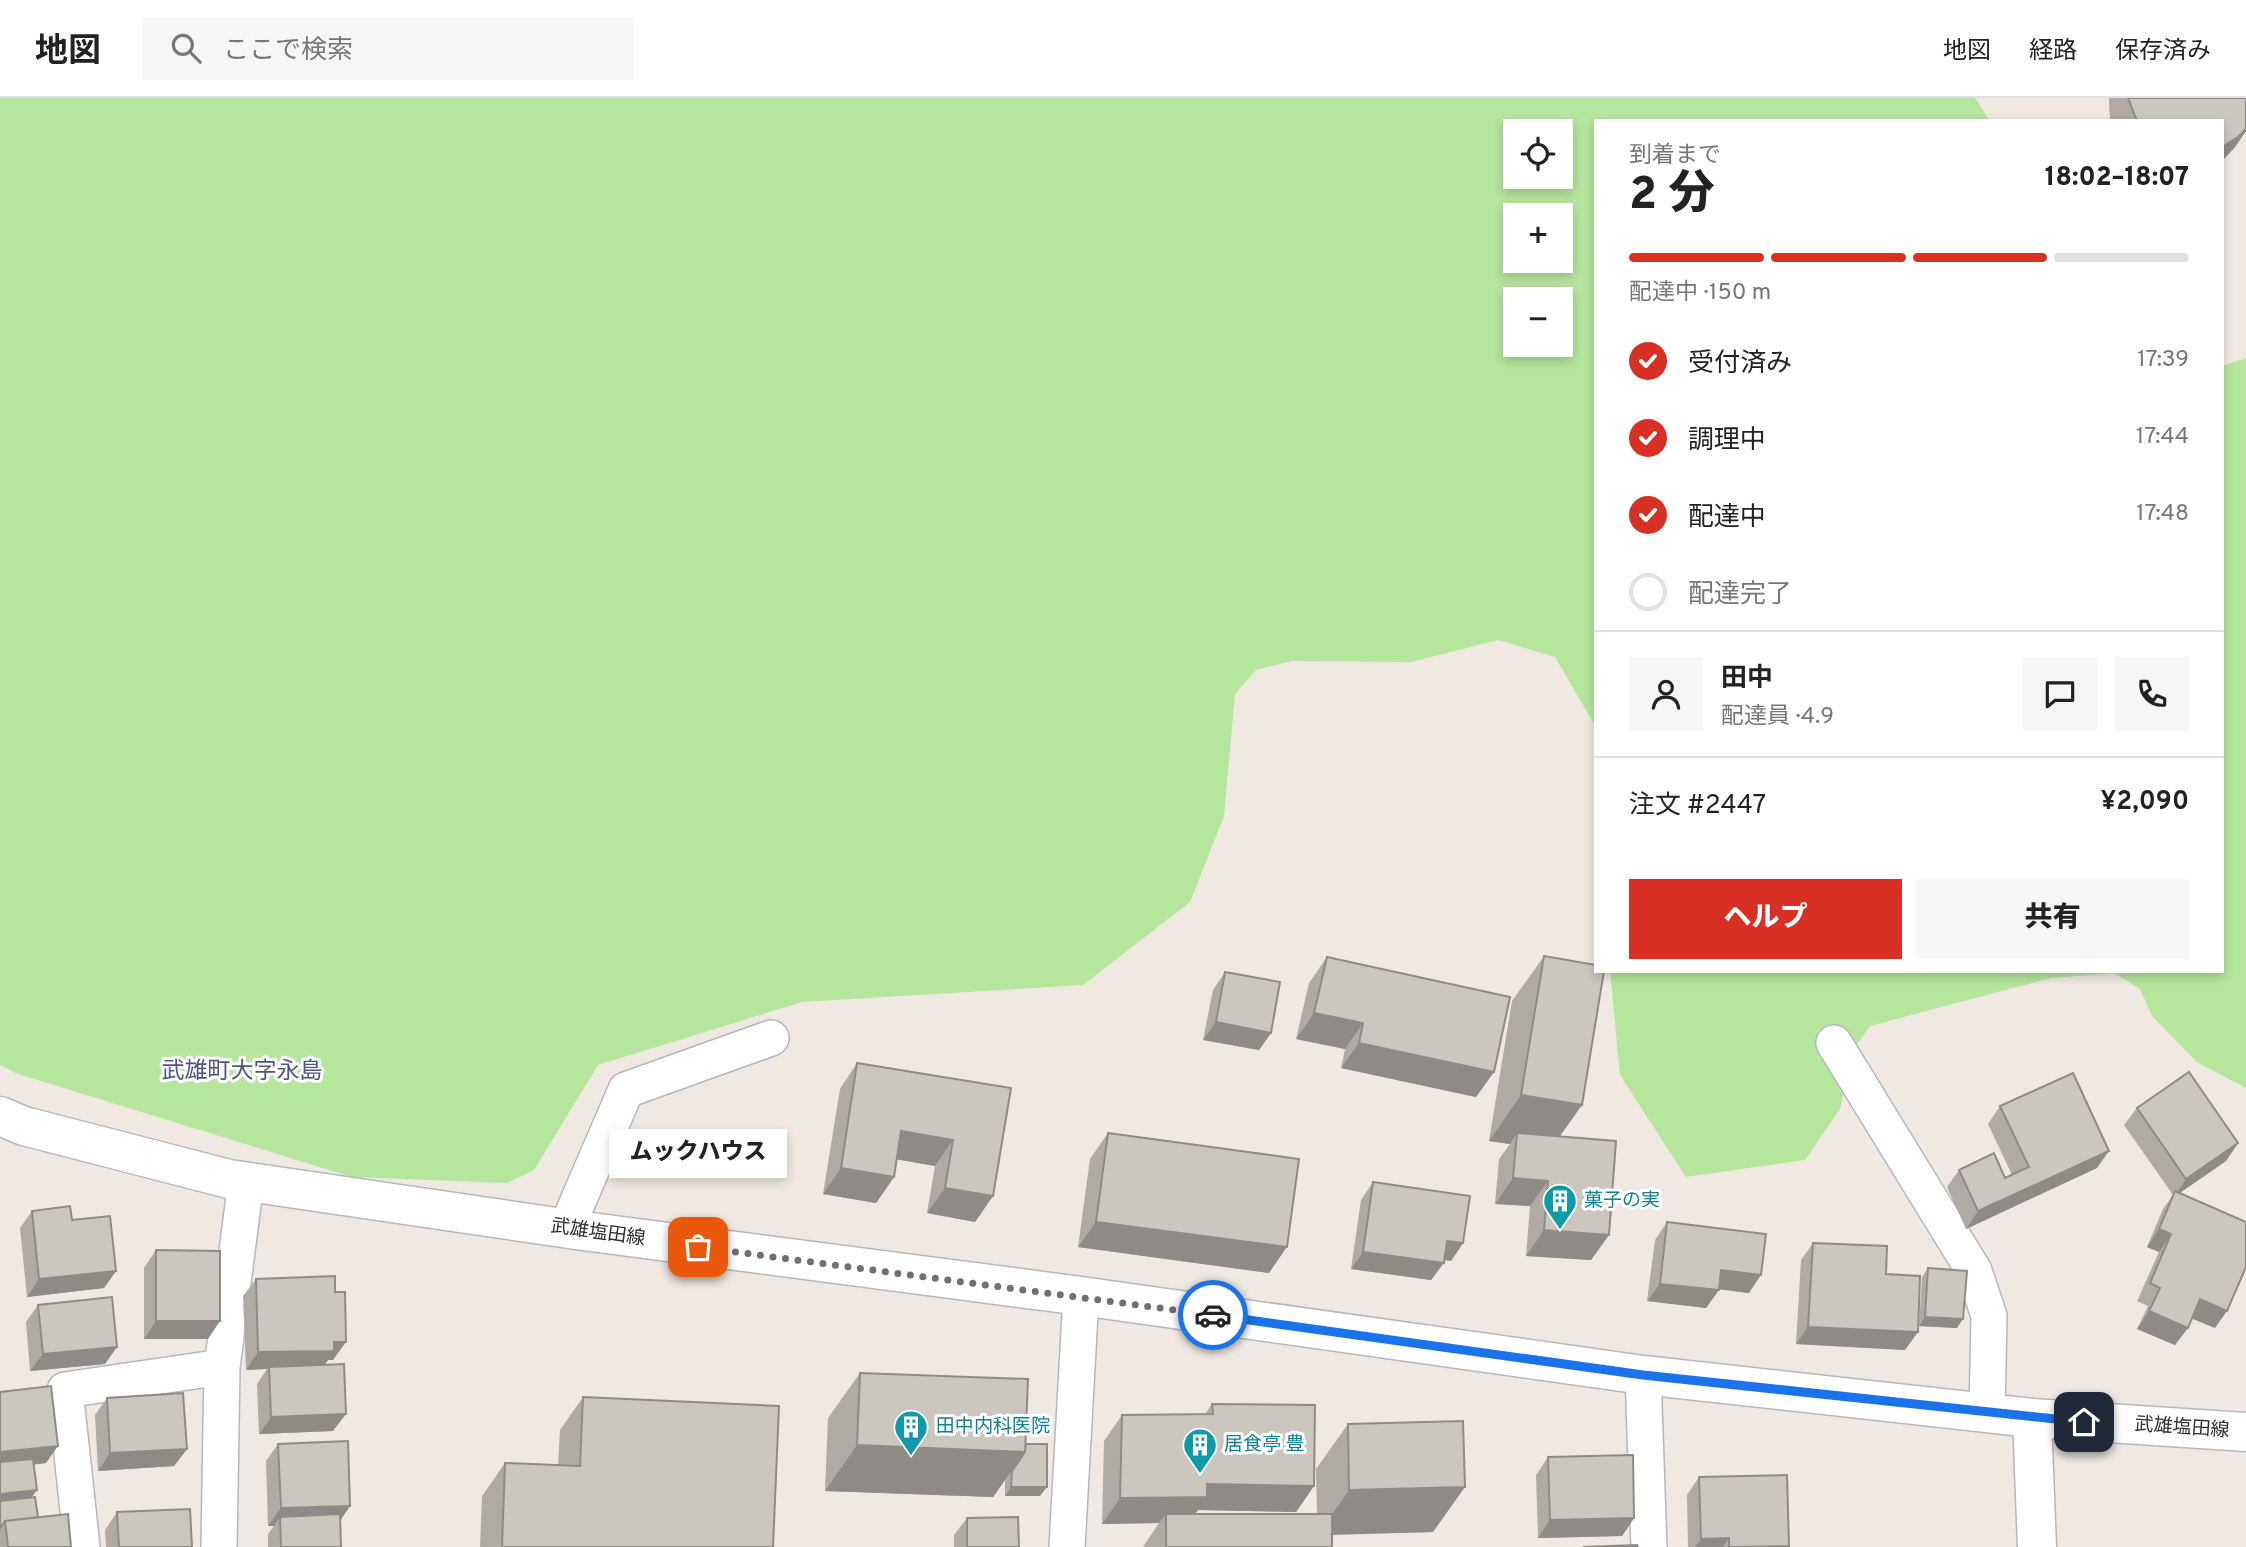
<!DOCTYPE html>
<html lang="ja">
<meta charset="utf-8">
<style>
:root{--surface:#fff;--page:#f6f6f6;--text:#222;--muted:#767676;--line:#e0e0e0;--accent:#d93025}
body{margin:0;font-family:Overpass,"Noto Sans JP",sans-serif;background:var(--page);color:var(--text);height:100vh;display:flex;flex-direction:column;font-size:26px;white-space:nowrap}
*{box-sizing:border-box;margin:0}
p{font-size:23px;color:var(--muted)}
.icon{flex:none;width:38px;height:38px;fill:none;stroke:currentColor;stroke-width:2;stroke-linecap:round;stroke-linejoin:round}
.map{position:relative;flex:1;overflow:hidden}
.details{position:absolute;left:1594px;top:21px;width:630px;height:854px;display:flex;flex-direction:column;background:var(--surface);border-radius:0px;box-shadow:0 4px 10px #0003}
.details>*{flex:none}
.fabs{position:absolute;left:1503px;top:21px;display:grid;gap:14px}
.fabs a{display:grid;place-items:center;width:70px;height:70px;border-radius:0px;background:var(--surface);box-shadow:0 4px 10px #0003;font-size:35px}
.pin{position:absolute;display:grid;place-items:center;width:60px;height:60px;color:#fff;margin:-30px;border-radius:14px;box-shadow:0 4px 10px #0006}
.courier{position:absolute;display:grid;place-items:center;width:70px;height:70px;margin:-35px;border:5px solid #1a73e8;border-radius:50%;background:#fff;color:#222;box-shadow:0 2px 9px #0007}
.bubble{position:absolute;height:49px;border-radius:0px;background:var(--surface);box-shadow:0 4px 10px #0003;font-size:23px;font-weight:800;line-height:49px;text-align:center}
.head em{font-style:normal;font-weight:800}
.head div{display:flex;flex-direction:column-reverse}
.head{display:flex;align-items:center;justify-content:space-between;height:119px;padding:0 35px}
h1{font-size:46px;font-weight:800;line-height:52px}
.bar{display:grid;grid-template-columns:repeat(4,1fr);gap:10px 7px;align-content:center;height:84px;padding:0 35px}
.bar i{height:9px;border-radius:5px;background:var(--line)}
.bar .active{background:var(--accent)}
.bar p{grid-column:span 4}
.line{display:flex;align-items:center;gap:18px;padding:0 35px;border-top:2px solid var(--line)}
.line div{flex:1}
.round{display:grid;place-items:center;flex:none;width:74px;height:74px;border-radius:0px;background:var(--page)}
ol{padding:0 35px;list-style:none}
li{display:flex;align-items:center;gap:21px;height:77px}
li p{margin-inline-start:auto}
li .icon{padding:7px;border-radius:50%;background:var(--accent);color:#fff;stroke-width:4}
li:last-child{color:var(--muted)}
li i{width:38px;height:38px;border:4px solid var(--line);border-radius:50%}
.button{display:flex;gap:14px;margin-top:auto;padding:14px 35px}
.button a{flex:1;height:80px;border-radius:0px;background:var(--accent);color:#fff;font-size:28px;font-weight:800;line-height:80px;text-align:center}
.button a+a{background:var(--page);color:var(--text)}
header{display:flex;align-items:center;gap:42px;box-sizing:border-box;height:98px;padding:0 35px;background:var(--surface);border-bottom:2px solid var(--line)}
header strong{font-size:33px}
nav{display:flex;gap:38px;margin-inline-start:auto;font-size:24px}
.search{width:490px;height:63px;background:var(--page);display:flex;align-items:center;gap:18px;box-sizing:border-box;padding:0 24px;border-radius:0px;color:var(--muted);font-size:26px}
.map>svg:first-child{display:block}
.green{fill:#b6e59e;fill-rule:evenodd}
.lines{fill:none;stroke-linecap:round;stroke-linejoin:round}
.minor-casing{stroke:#b4b7c1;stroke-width:38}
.tertiary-casing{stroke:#b4b7c1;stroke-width:41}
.secondary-casing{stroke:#b4b7c1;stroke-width:41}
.minor{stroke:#fff;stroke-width:35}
.tertiary{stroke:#fff;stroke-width:38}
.secondary{stroke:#fff;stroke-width:38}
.wall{fill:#afaba4}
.shaded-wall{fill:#8e8b86}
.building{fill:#cbc7bf;stroke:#8e8b86;stroke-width:2}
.done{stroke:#726f6d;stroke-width:7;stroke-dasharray:0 12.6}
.route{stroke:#1a73e8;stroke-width:9}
.labels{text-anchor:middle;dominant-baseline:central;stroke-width:6;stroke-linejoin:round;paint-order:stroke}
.culture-label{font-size:19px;fill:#0d838f;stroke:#fff;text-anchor:start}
.street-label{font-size:19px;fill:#2e2e2e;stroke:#fff}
.quarter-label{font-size:23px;fill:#4d5680;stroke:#fff}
</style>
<header>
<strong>地図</strong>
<div class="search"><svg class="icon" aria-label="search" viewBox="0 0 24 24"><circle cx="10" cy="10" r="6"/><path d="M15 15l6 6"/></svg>ここで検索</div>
<nav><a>地図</a><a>経路</a><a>保存済み</a></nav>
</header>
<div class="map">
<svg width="2246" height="1449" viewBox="0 0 2246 1449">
<rect width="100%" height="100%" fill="#efe9e1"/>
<path class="green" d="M0,0h1975l15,23h-394v606l-41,-70 -57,-17 -87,22 -120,-1 -35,9 -21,24 -11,122 -34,86 -107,83 -281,17 -204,63 -64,105 -27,13 -155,-6 -337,-104 -15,-8zM1516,33h45v46h-45zM1516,117h45v46h-45zM1516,201h45v46h-45z
M2246,260v730l-49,-26 -45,-46 -12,-27 -26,-16 -63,5 -181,48 -17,24 -13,59 -35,51 -119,17 -66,-102 -10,-104h612v-605z"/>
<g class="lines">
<g class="minor-casing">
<path id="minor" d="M1834,945l140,228 15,45 -2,98
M566,1131l60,-139 145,-52
M1643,1277l6,172
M82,1449l-17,-157 157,-23
M219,1449l3,-180 24,-185
M1067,1449l14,-251"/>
</g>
<g class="tertiary-casing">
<path id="tertiary" d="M2032,1320l5,129"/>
</g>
<g class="secondary-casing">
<path id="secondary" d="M0,1018l24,10 205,53 347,51 505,66 562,79 389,43 214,14"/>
</g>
<use href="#minor" class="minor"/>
<use href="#tertiary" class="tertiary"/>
<use href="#secondary" class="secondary"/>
</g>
<path class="wall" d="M2109,0h137v33l-11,16 -13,14v-40h-112l-1,-20z
M1544,858l38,149 -23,32 50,98 -18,25 -65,-4 4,-50 -35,-2 4,-45 11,-15 -21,-3 23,-140z
M1327,859l167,115 -18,25 -135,-29 4,-19 -49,-10 13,-56z
M1225,874l46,61 -12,17 -56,-10 10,-50z
M857,965l154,25 -18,108 -18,26 -48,-9 8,-47 -38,-7 -3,18 -18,26 -53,-9 17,-105z
M2000,1008l97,62 -131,61 -19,-42 12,-17 46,8 7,-3 -24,-51z
M2137,1010l101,35 -12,18 -47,32 36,135 -23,-10 -17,27 -38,-16 11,-23 -11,-5 22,-49 -12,-5 16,-38 10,-14 -49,-70z
M1108,1035l161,140 -191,-26 12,-88z
M1373,1084l90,61 -12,18 -7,-1 -13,20 -80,-11 10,-69z
M32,1113l40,9 44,51 -12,17 -77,9 -7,-69z
M1667,1124l82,71 -30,-4 -13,19 -59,-7 8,-61z
M1813,1145l92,107 -109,-6 5,-84z
M156,1152l52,89h-64v-71z
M1928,1170l29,60 -38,-2 3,-49z
M256,1181l77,81h-5l-3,4 8,67 -74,3 -2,-50 10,-15 -21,1 -3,-74z
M38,1207l67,59 -75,7 -4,-49z
M860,1275l166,71 14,52h-35v-16l-12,17 -168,-6 3,-73z
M0,1294l46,71 -13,2 -2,33 7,19 33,30h-71z
M583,1299l190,150h-293l2,-51 23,-33 53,2 2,-35z
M107,1300l80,51 -13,17 -76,5 -3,-56z
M1212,1306l102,82 -18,26 -98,-2 -3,4h122l-1,-45 32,-45 85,108 -101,3v12h-189l16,-24 -57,1 2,-83 18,-26 83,-1z
M278,1346l72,62 -10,14 1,27h-73v-13l6,-8h-6l-2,-65z
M1548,1359l86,61 -12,18 -84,2 -2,-63z
M1699,1379l90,69 -1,1h-100l-1,-52z
M117,1414l75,35h-86l-1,-17z
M967,1420l52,29h-65v-12z"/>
<path class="shaded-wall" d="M2246,31v2l-11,16 -13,14v-14z
M1314,915l49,10 -18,26 -49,-10z
M1216,924l55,11 -12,17 -56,-10z
M1359,945l135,29 -18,25 -135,-29z
M1521,997l61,10 -32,45 -33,-17 -7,11 -21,-3z
M901,1033l52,9 -18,26 -52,-9z
M2238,1045l-12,18 -52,36 12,-18z
M2109,1053l-12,17 -131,61 12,-18z
M841,1070l53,9 -18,26 -53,-9z
M1513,1080l35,3 -18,25 -35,-2z
M945,1090l48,8 -18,26 -48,-9z
M1096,1124l191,25 -18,26 -191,-26z
M2159,1131l12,5 -12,18 -12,-5z
M1544,1132l65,5 -18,25 -65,-4z
M1447,1143l16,2 -12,18 -16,-3z
M1363,1154l81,11 -13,17 -80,-11z
M1721,1172l40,5 -12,18 -40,-5z
M116,1173l-12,17 -77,9 12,-18z
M1660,1186l59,6 -13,18 -59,-7z
M2200,1201l27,12 -12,17 -27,-11z
M2149,1213l39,17 -13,17 -38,-16z
M1925,1219l38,2 -6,9 -38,-2z
M156,1223h64l-12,18h-64z
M1808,1229l110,5 -13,18 -109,-6z
M334,1244h12l-13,18h-5l-6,8 -53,-1 -2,2 -21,1 12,-18z
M117,1249l-12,17 -75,7 13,-17z
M346,1316l-13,17 -74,3 12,-17z
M857,1347l168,7 -32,45 -168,-6z
M58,1348l-12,17 -46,5v-16z
M187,1351l-13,17 -76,5 12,-18z
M1207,1386l107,2 -18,26 -98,-2 -9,13 -23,-9 -7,9 -57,1 18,-26z
M1011,1389h36l-7,9h-35z
M1465,1389l-32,45 -115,3 31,-45z
M37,1392l-13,18 -24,3v-17z
M350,1408l-12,18 -58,-7 -6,9h-6l13,-18z
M1634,1420l-12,18 -84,2 12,-18z
M1729,1440l-6,9h-28l6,-8z"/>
<path class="building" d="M2128,0h118v31l-8,8 -16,10v-26h-85z
M1544,858l52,9v6h8l-22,134 -61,-10z
M1327,859l183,40 -16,75 -135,-29 4,-20 -49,-10z
M1225,874l55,10 -9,51 -55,-11z
M857,965l154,25 -18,108 -48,-8 8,-48 -52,-9 -7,46 -53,-9z
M2189,974l49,71 -52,36 -49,-71z
M2073,975l36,78 -131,60 -19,-41 35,-17 11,25 24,-11 -29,-61z
M1108,1035l191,26 -12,88 -191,-25z
M1517,1035l99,8 -7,94 -65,-5 4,-49 -35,-3z
M1373,1084l97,14 -7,47 -16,-2 -3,22 -81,-11z
M2175,1093l71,31v45l-19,44 -27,-12 -12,29 -39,-17 11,-23 -10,-5 21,-49 -12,-5z
M70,1108l2,14 38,-4 6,55 -77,8 -7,-68z
M1667,1124l99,12 -5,41 -40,-5 -2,20 -59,-6z
M1813,1145l74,3 -1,28 34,2 -2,56 -110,-5z
M156,1152l64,1v70h-64z
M1928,1170l39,3 -4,48 -38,-2z
M335,1178v16h10l1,50h-12v9l-76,1 -2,-73z
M112,1199l5,50 -74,7 -5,-49z
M344,1266l2,50 -75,3 -2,-50z
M860,1275l168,6 -3,73 -168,-7z
M51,1288l7,60 -58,6v-60z
M183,1295l4,56 -77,4 -3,-55z
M583,1299l196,9 -6,141h-271l3,-84 75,3z
M1212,1306l103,1 -1,81 -107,-2v13l-87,1 2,-83 91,-1z
M1463,1323l2,66 -116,3 -1,-66z
M348,1343l2,65 -69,2 -3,-64z
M1026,1346h21v43h-36l1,-16 13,-19z
M1633,1357l1,63 -84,2 -2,-63z
M33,1361l4,31 -37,4v-32z
M1787,1377l2,71 -60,1v-9l-28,1 -2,-62z
M35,1399l3,20 -33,4 -5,7v-27z
M190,1411l2,38h-73l-2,-35z
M68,1416l3,33h-63l-3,-26z
M340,1416l1,33h-60l-1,-30z
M1166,1416h166v33h-166z
M1018,1419l1,30h-52v-29z
M1637,1447l1,2h-55z"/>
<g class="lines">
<path class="done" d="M698,1149l515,68"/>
<path class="route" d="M1213,1217l430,60 441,47"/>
</g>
<defs>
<g id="building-pin" transform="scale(1.75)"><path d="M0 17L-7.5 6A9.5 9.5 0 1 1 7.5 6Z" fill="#0f9aa8" stroke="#fff"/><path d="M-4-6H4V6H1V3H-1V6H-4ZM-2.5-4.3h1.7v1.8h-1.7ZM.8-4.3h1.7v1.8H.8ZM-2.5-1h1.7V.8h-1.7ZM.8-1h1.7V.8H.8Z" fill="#fff"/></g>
</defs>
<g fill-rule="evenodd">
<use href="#building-pin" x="1560" y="1103"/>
<use href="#building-pin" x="911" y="1329"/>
<use href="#building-pin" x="1200" y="1347"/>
</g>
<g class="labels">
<g class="culture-label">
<text x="1584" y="1103">菓子の実</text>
<text x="936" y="1329">田中内科医院</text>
<text x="1224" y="1347">居食亭 豊</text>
</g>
<g class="street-label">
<text transform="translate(598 1135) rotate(8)">武雄塩田線</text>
<text transform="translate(2182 1330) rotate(4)">武雄塩田線</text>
</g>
<g class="quarter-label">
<text x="242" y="974">武雄町大字永島</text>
</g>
</g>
</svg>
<div class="fabs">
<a><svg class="icon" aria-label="locate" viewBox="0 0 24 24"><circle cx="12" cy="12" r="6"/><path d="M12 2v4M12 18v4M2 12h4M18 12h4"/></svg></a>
<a>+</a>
<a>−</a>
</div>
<div class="pin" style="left:698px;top:1149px;background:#ea580c"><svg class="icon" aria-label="bag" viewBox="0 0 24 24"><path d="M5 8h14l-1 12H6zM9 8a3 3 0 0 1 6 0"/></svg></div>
<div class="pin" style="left:2084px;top:1324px;background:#1f2937"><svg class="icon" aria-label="home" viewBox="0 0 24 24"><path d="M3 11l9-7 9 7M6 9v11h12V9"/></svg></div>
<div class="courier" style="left:1213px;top:1217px"><svg class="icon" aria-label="car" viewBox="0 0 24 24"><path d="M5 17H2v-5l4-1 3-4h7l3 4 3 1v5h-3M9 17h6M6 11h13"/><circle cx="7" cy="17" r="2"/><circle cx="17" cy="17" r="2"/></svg></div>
<div class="bubble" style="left:609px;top:1031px;width:178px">ムックハウス</div>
<section class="details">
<div class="head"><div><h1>2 分</h1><p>到着まで</p></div><em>18:02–18:07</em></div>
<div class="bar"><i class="active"></i><i class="active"></i><i class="active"></i><i></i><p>配達中 · 150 m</p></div>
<ol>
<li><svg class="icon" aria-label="check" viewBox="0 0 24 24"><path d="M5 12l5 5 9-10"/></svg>受付済み<p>17:39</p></li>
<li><svg class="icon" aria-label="check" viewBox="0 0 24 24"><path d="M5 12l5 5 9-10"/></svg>調理中<p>17:44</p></li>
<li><svg class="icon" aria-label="check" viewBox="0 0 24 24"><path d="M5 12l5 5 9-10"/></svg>配達中<p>17:48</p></li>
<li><i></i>配達完了</li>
</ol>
<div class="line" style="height:126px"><a class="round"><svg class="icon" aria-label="person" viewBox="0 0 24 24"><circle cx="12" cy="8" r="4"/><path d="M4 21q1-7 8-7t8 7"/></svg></a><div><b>田中</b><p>配達員 · 4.9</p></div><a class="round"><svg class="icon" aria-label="chat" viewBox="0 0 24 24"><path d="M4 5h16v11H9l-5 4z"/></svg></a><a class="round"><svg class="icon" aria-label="phone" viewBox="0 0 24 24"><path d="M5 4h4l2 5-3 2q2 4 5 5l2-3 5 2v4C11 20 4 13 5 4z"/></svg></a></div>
<div class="line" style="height:91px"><div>注文 #2447</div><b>¥2,090</b></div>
<div class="button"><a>ヘルプ</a><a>共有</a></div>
</section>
</div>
